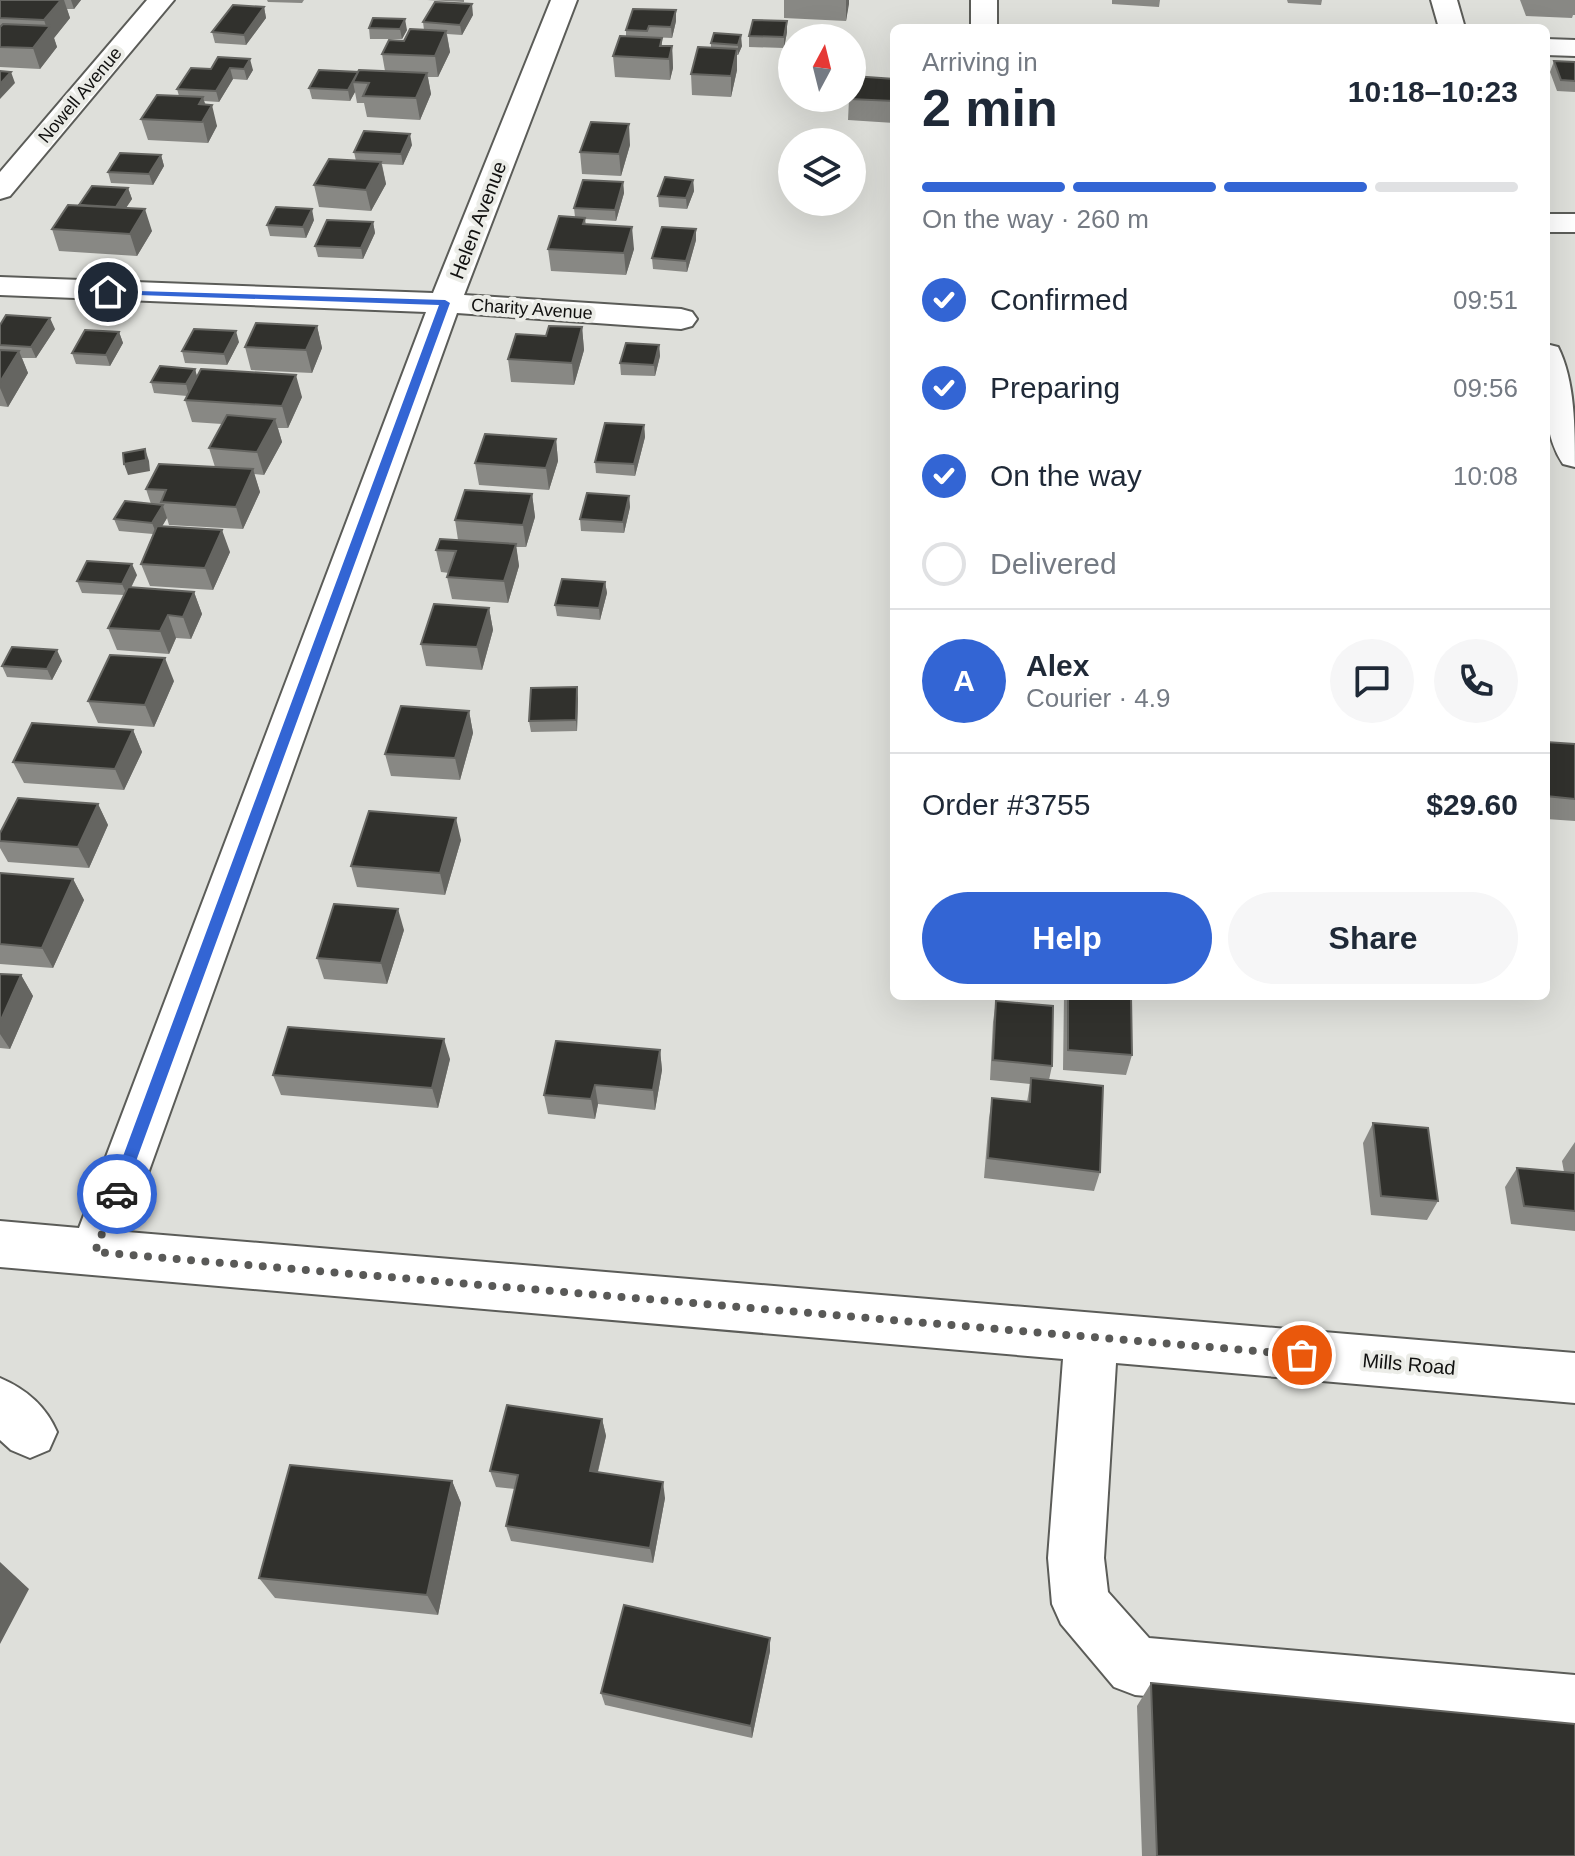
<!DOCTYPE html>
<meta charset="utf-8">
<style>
:root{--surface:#fff;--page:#f6f6f7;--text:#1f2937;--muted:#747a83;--line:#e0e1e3;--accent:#3365d4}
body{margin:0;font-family:Helvetica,sans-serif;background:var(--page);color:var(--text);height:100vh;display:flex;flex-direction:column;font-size:30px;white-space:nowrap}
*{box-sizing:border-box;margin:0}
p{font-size:26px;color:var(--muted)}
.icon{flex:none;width:44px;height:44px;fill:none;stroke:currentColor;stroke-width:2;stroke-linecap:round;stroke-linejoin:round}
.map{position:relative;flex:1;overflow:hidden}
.sheet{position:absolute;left:890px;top:24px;width:660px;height:976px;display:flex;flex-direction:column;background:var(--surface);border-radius:12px;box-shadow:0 8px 32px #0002}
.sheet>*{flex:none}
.needle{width:52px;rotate:7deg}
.buttons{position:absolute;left:778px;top:24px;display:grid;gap:16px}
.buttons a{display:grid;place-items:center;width:88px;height:88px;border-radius:50%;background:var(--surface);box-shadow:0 8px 32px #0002;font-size:40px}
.pin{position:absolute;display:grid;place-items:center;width:68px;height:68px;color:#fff;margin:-34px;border:4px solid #fff;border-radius:50%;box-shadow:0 2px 8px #0007}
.courier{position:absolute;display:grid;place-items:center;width:80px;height:80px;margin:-40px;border:6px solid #3365d4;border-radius:50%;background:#fff;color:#222;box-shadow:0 2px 10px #0007}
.overview em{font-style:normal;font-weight:800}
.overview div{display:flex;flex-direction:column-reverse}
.overview{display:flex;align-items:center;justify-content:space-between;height:136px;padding:0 32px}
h1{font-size:52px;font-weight:800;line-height:60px}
.bar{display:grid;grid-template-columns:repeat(4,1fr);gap:12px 8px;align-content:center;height:96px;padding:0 32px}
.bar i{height:10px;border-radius:6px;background:var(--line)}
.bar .selected{background:var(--accent)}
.bar p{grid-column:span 4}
.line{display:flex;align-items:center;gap:20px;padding:0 32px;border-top:2px solid var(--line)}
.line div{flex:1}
.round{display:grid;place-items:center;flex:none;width:84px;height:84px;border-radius:42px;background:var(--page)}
ol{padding:0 32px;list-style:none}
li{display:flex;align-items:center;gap:24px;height:88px}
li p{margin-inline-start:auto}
li .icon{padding:8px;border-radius:50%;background:var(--accent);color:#fff;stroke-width:4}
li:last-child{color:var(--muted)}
li i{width:44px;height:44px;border:4px solid var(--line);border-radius:50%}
.primary-button{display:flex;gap:16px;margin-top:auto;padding:16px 32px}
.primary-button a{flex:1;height:92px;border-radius:48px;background:var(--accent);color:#fff;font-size:32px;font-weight:800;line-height:92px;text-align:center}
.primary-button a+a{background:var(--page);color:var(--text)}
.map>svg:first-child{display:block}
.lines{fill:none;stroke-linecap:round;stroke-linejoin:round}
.minor-casing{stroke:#5b5c58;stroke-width:4}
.minor{fill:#fff;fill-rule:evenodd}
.wall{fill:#888884}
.shaded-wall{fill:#656561}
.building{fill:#31312d;stroke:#656561;stroke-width:2}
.route{fill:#3365d4}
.done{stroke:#595957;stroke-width:8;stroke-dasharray:0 14.4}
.labels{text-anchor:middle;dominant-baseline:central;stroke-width:8;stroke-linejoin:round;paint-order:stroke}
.far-street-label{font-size:18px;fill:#111110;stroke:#ebece7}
.street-label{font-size:20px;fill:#111110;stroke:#ebece7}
</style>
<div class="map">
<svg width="1575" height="1856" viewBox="0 0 1575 1856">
<rect width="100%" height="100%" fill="#dedfda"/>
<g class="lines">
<g class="minor-casing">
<path id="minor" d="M147,0h27l-164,196 -10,3v-27z
M551,0h26l-113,295 217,14 11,3 5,7 -5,7 -11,3 -224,-16 -330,919 1448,121v50l-459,-40 -12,195 4,34 41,46 426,37v60l-440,-40 -21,-8 -53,-63 -9,-20 -4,-46 15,-199 -1063,-92v-46l79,7 347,-916 -426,-17v-18l433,16z
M971,0h26v28h-26z
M1431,0h26l8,28h-26z
M1546,39l29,1v16l-29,-1z
M1546,214h29v18h-29z
M1546,344l12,3c17,34 17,81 17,120l-12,-3c-23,-34 -17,-81 -17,-120z
M0,1378c26,11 46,28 57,54l-8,18 -19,8 -19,-8 -11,-10z"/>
</g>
<use href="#minor" class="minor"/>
</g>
<path class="wall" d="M0,0h81l-7,9h-7l3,9 -16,20 3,9 -17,22 -40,-2z
M267,0h37l-2,3 -34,-1z
M427,0h37v2z
M784,0h65l-3,21 -62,-3z
M1112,0h48l-1,7 -47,-3z
M1287,0h35l-1,5 -33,-2z
M1520,0h55v15h-2l-1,3 -46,-2z
M264,7l2,11 -20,27 -31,-2 -3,-11z
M676,10v11l-4,17 -23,-1 13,1v8h10l1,22 -3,12 -55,-3 -2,-21 13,-20v-6z
M473,15l-11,20 -15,-1 3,18 -12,25h-10l3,17 -11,26 -53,-3 -3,-14h-7l-2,-11 -5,9 -38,-2 -3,-11 49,-16 27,-1 -3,-17 42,-24 -1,-8z
M369,28l38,2 -5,9h-32z
M787,32l-3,16 -35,-1v-11z
M714,33l28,13 -4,9h-1v15l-6,27 -39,-2 -1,-21 20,-26v-5z
M218,57l35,13 -6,10 -14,-1 -14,23 -15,-1 13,25 -9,17 -60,-3 -7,-21 38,-23 -2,-7 34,-20z
M1554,61l21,1v30l-18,-1 -7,-19z
M894,79v44l-46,-3 1,-21z
M412,145l-9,20 -21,-1 4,20 -15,27 -52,-4 -5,-22 42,-24 -2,-9z
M630,145l-9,31 -39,-2 -2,-22z
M161,155l3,11 -11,19 -42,-2 -3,-11z
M693,180l1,11 -7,18 -28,-2 -1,-11z
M623,182l1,11 -8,28 -31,-2 1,5 48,25 -8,26 -75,-4 -3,-22 27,-32 -1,-9z
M128,188l4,11 -6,9 26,23 -15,25 -78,-5 -7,-22 27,-24z
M314,220l-8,18 -36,-2 -3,-11z
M373,222l2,11 -12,26 -45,-2 -3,-11z
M696,229v11l-9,32 -34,-3 -1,-11z
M0,325l55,4 -19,29h-14l6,15 -20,34 -8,-1z
M317,326l5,22 -10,25 -61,-3 -6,-23z
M582,327l2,23 -10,35 -63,-3 -3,-23 38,-23z
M119,332l4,11 -13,23 -34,-2 -4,-11z
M239,342l-12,23 -42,-2 -3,-12z
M659,345l1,11 -5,20 -34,-1 -1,-12z
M195,369l2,8 105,20 -14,31h-10l4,14 -18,33 -10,-1 6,18 -17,37 -74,-4 -2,-7 -5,8 68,26 -17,38 -63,-4 -9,-22 12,-30 -34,-3 -5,-12 37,-15 -5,-15 69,-22 -6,-19 13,-24 -30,-2 -7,-22 2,-4 -33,-3 -3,-11z
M644,425l1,12 -10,39 -39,-3 -1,-11z
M556,439l2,22 -9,29 -70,-5 -4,-22z
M532,494l3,23 -9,30h-10l3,19 -11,37 -56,-4 -5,-22 2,-4 -8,-1 -5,-22 22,-10 -3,-20z
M629,496l1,11 -6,26 -43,-2 -1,-12z
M137,575l-6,13 63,4 8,22 -11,25 -15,-1 -7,16 -52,-4 -9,-22 16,-33 -42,-2 -5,-12z
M605,582l2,11 -7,27 -43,-4 -2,-11z
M489,608l4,22 -11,40 -56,-4 -5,-22z
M62,661l-10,19 -45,-3 -5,-11z
M174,681l-20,46 -56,-4 -10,-22z
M578,698l-1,33 -46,1 -2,-11z
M469,711l4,22 -13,47 -69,-4 -6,-22z
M133,730l9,22 -18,38 -100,-7 -11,-21z
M1546,742l29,2v77l-29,-2z
M98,804l10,21 -19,43 -81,-6 -8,-14v-7z
M461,840l-16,55 -88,-8 -6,-21z
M0,873l73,6 11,21 -31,68 -53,-4z
M404,930l-17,54 -63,-5 -7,-21z
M0,974l21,1 12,21 -23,53 -10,-1z
M1064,996h67l1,59 -6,20 -63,-5z
M996,1001l56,65 -3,14 51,92 -6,19 -110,-13 5,-60 3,-20 35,4 3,-18 -40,-4 3,-58z
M660,1050l2,20 -7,40 -57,-6 -3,15 -47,-5 -4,-19z
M450,1059l-12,49 -157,-13 -8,-20z
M1373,1123l65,78 -11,19 -56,-5 -8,-72z
M1575,1142v89l-64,-7 -6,-37 12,-19 47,4 -2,-11z
M602,1419l4,17 -8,36 67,26 -12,65 -142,-22 -5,-15 9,-37 -19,-2 -6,-16z
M452,1481l9,22 -23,112 -163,-17 -16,-20z
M770,1651l-18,87 -147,-33 -4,-12z
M1151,1683l424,173h-433l-5,-150z"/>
<path class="shaded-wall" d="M61,0h3l6,18 -16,20 3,9 -17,22 -7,-21 14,-19 -3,-9z
M71,0h10l-7,9z
M846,0h3v4l-3,17z
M472,4l1,11 -11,20 -2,-10z
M264,7l2,11 -20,27 -2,-10z
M676,10v11l-4,17 -1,-11z
M405,19l2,11 -5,9 -2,-10z
M787,21v11l-3,16v-11z
M446,31l4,21 -12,25 -3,-21z
M741,35l1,11 -4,9v-10z
M672,46l1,22 -3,12 -1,-21z
M737,49v21l-6,27v-21z
M250,59l3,11 -6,10 -3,-11z
M230,68l3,11 -14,23 -3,-11z
M11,72l4,11 -15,16v-15z
M427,73l4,21 -11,26 -4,-22z
M353,82l2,10 -5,9 -2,-11z
M203,97l4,15 5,-7 5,21 -9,17 -9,-39z
M629,124l1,21 -9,31 -2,-22z
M410,134l2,11 -9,20 -2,-11z
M161,155l3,11 -11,19 -4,-11z
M381,162l5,22 -15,27 -5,-21z
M693,180l1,11 -7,18 -1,-11z
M623,182l1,11 -8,28 -1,-11z
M128,188l4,11 -13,19 -3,-11z
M145,209l7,22 -15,25 -7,-22z
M312,209l2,11 -8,18 -3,-11z
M373,222l2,11 -12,26 -2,-11z
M632,227l2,22 -8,26 -2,-22z
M696,229v11l-9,32 -1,-11z
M50,318l5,11 -19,29 -5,-11z
M317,326l5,22 -10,25 -6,-23z
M582,327l2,23 -10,35 -2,-22z
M236,331l3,11 -12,23 -3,-11z
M119,332l4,11 -13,23 -4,-11z
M659,345l1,11 -5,20 -1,-11z
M19,351l9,22 -20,34 -8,-19v-6z
M195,369l3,11 -9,16 -3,-12z
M296,375l6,22 -14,31 -6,-22z
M275,419l7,23 -18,33 -7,-23z
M644,425l1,12 -10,39 -1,-12z
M556,439l2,22 -9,29 -3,-22z
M145,449l4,12 1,10 -22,4 -4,-11z
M253,469l7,23 -17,37 -7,-22z
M532,494l3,23 -9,30 -3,-22z
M629,496l1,11 -6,26 -1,-11z
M163,506l4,12 -10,17 -5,-12z
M222,530l8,22 -17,38 -8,-22z
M516,544l3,22 -11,37 -4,-22z
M132,564l5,11 -10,20 -5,-11z
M605,582l2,11 -7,27 -1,-12z
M194,592l8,22 -11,25 -8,-22z
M489,608l4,22 -11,40 -5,-23z
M168,615l8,23 -7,16 -9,-23z
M57,650l5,11 -10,19 -5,-11z
M165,658l9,23 -20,46 -9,-22z
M577,687l1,11 -1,33 -1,-11z
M469,711l4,22 -13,47 -5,-22z
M133,730l9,22 -18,38 -9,-21z
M98,804l10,21 -19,43 -11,-21z
M456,818l5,22 -16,55 -5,-22z
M73,879l11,21 -31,68 -11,-20z
M398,909l6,21 -17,54 -6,-21z
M21,975l12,21 -23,53 -10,-15v-12z
M444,1039l6,20 -12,49 -6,-20z
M660,1050l2,20 -7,40 -2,-20z
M595,1085l3,19 -3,15 -4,-20z
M602,1419l4,17 -12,51 -4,-16z
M452,1481l9,22 -23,112 -11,-20z
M663,1482l2,16 -12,65 -3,-15z
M0,1562l29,27 -29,55z
M770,1638v13l-18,87 -1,-12z"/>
<path class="building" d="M0,0h61l-17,20 -44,-2z
M435,2l37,2 -12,21 -37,-3z
M233,5l31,2 -20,28 -32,-3z
M633,9l43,1 -5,17 -22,-1 -2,5 -21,-1z
M373,18l32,1 -5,10 -31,-1z
M753,20l34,1 -3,16 -35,-1z
M3,24l47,2 -17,22 -33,-1v-20z
M410,29l36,2 -11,25 -53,-2 7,-14 15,1z
M714,33l27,2 -3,10 -27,-2z
M620,36l42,2 -2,8h12l-3,13 -56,-3z
M698,47l39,2 -6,27 -40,-2z
M218,57l32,2 -6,10 -14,-1 -14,23 -39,-2 14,-21 20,1z
M1554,61l21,1v19l-14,-1z
M319,70l39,2 -10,18 -39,-2z
M359,70l68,3 -11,25 -53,-2 6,-13 -16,-1z
M0,71l11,1 -11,12z
M853,76l41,3v22l-45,-2 3,-1z
M157,95l46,2 -4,7 13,1 -10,17 -61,-3z
M591,122l38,2 -10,30 -39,-2z
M364,131l46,3 -9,20 -47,-2z
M120,153l41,2 -12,19 -41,-2z
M329,159l52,3 -15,28 -52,-5z
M665,177l28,3 -7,18 -28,-2z
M583,180l40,2 -8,28 -41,-2z
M92,186l36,2 -12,19 -37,-2z
M68,205l77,4 -15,25 -78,-5z
M276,207l36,2 -9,18 -36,-2z
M559,216l26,2 -2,6 49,3 -8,26 -76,-4z
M327,220l46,2 -12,26 -46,-2z
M662,227l34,2 -10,32 -34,-3z
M6,315l44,3 -19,29 -31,-2v-20z
M256,323l61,3 -11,24 -61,-3z
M549,326l33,1 -10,36 -64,-4 8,-25 30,2z
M194,329l42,2 -12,23 -42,-3z
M85,330l34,2 -13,23 -34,-2z
M626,343l33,2 -5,20 -34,-2z
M0,350l19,1 -19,31z
M160,366l35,3 -9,15 -35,-2z
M201,369l95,6 -14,31 -97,-6z
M227,415l48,4 -18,33 -48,-4z
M605,423l39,2 -10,39 -39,-2z
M485,434l71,5 -10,29 -71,-5z
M145,449l1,11 -22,4 -1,-11z
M159,464l94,5 -17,38 -75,-5 5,-12 -20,-1z
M465,490l67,4 -9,31 -68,-5z
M587,493l42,3 -6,26 -43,-3z
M125,501l38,4 -11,18 -38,-4z
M157,526l65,4 -17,38 -64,-4z
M440,539l76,5 -12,37 -57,-4 9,-26 -20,-1z
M87,561l45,3 -10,20 -45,-3z
M562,579l43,3 -6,26 -44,-3z
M128,587l66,5 -11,25 -15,-2 -8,16 -52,-3z
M434,604l55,4 -12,39 -56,-3z
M12,647l45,3 -10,19 -45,-3z
M110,655l55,3 -20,47 -57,-4z
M577,687l-1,33 -47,1 2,-33z
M401,706l68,5 -14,47 -70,-4z
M32,723l101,7 -18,39 -102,-7z
M1546,742l29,2v55l-29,-3z
M18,798l80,6 -20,43 -78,-6v-8z
M369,811l87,7 -16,55 -89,-7z
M0,873l73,6 -31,69 -42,-4z
M334,904l64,5 -17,54 -64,-5z
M0,974l21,1 -21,47z
M1068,996h63l1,59 -64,-5z
M996,1001l57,5 -1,60 -59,-6z
M288,1027l156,12 -12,49 -159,-13z
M556,1041l104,9 -7,40 -58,-5 -4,14 -47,-4z
M1031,1078l72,8 -3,86 -112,-14 4,-60 38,4z
M1373,1123l55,5 10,73 -57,-5z
M1517,1168l58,5v38l-51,-5z
M507,1405l95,14 -12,52 73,11 -13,66 -144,-22 12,-51 -28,-4z
M290,1465l162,16 -25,114 -168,-17z
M624,1605l146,33 -19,88 -150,-33z
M1151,1683l424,41v132h-418z"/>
<path class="route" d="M104,290l341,10 5,3 -326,891 -7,7 -8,-7 330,-889 -331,-11z"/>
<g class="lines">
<path class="done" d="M117,1194l-22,58 1207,103"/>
</g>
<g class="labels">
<g class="far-street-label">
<text transform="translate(80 95) rotate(-50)">Nowell Avenue</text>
<text transform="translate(532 309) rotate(4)">Charity Avenue</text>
</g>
<g class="street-label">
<text transform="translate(478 220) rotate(-69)">Helen Avenue</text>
<text transform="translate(1409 1364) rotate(5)">Mills Road</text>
</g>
</g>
</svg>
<div class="buttons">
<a><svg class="needle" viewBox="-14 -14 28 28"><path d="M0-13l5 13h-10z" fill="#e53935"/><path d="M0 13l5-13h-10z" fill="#747a83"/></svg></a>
<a><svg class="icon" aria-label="layers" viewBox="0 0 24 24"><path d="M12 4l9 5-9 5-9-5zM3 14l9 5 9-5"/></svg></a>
</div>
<div class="pin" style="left:1302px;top:1355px;background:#ea580c"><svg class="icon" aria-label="bag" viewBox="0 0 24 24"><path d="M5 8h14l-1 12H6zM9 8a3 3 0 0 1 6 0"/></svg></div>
<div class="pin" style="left:108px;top:292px;background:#1f2937"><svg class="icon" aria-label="home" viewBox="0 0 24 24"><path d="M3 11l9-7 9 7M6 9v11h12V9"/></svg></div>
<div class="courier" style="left:117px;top:1194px"><svg class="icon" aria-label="car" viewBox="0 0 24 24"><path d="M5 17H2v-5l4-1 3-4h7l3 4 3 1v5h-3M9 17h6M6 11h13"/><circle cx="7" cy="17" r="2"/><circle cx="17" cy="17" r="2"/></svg></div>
<section class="sheet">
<div class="overview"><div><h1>2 min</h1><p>Arriving in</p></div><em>10:18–10:23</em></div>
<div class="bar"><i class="selected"></i><i class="selected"></i><i class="selected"></i><i></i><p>On the way · 260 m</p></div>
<ol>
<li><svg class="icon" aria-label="check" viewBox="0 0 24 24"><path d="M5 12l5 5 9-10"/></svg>Confirmed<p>09:51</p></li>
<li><svg class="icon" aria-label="check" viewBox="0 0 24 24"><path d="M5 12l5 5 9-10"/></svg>Preparing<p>09:56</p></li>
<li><svg class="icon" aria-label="check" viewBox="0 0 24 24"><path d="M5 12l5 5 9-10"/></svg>On the way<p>10:08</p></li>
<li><i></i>Delivered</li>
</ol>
<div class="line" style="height:144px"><b class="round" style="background:var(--accent);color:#fff">A</b><div><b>Alex</b><p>Courier · 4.9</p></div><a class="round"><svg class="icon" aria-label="chat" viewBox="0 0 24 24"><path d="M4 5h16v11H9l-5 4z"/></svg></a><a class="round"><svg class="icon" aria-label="phone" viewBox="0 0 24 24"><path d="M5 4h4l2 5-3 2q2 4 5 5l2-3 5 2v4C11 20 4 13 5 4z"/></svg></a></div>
<div class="line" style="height:104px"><div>Order #3755</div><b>$29.60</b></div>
<div class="primary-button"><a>Help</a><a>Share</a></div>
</section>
</div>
